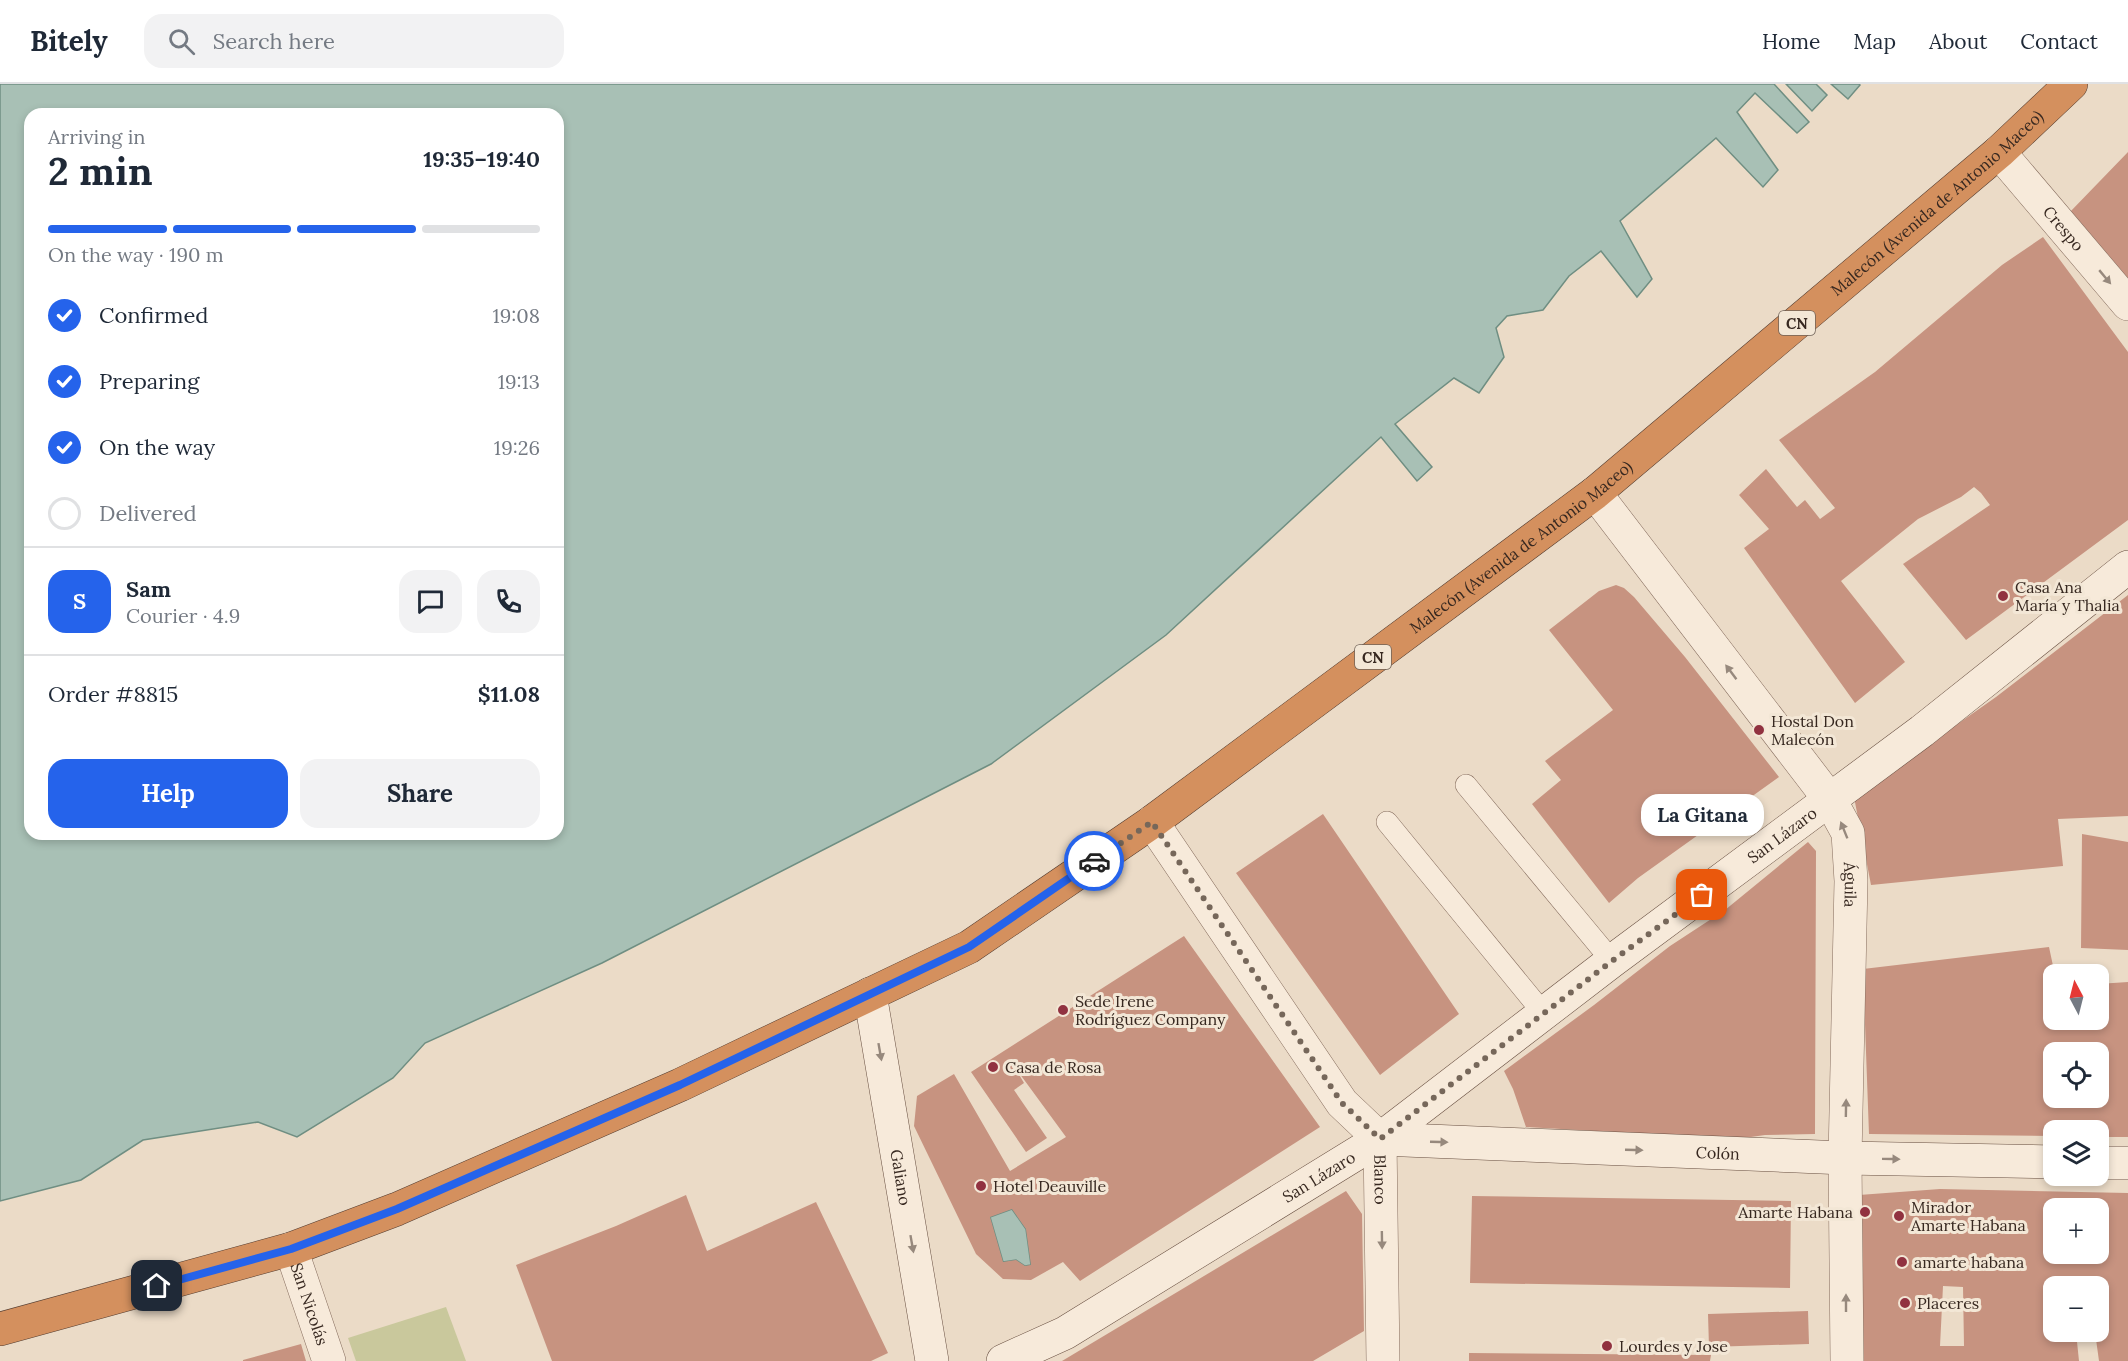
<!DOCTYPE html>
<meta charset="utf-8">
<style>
:root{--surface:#fff;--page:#f2f2f3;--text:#1f2937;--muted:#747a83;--line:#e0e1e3;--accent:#2563eb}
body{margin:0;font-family:Lora,serif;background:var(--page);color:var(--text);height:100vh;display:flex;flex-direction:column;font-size:22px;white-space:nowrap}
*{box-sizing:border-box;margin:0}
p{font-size:20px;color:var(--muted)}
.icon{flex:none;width:33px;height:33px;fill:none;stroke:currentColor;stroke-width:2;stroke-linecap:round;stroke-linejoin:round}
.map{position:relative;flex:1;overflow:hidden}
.sheet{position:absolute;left:24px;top:24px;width:540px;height:732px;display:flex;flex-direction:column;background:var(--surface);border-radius:18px;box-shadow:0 3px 9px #0003}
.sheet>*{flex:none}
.needle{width:39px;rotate:353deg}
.fabs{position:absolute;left:2043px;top:880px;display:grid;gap:12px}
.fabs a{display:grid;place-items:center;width:66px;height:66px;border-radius:12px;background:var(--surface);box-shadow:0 3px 9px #0003;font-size:30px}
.pin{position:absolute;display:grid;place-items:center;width:51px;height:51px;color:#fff;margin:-26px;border-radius:12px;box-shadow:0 3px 9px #0006}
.courier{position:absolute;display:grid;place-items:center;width:60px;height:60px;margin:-30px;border:4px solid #2563eb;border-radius:50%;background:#fff;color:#222;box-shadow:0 2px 8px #0007}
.bubble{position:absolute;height:42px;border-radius:18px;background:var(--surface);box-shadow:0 3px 9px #0003;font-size:20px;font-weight:800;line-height:42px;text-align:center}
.head em{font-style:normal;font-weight:800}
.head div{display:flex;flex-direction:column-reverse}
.head{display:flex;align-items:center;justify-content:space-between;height:102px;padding:0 24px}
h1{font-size:39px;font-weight:800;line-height:45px}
.bar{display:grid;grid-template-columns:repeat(4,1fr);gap:9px 6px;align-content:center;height:72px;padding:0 24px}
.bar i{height:8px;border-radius:4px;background:var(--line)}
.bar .current{background:var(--accent)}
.bar p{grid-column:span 4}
.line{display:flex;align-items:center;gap:15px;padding:0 24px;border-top:2px solid var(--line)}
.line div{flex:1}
.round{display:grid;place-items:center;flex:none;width:63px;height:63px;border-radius:18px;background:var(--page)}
ol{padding:0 24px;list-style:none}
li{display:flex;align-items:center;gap:18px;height:66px}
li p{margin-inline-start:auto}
li .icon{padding:6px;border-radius:50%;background:var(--accent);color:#fff;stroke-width:4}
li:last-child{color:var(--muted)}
li i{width:33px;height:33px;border:3px solid var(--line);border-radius:50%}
.action{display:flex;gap:12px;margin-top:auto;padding:12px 24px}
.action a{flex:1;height:69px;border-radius:18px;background:var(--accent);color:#fff;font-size:24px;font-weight:800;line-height:69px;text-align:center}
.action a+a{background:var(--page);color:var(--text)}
header{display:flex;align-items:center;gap:36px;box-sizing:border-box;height:84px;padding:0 30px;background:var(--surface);border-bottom:2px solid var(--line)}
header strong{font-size:28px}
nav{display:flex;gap:33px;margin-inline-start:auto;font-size:21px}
.search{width:420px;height:54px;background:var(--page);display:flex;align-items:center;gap:15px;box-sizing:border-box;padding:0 21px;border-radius:18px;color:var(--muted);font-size:22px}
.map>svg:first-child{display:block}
.green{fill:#c9c89c}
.water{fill:#a8c0b5;stroke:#6f8e82;stroke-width:1.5;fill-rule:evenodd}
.building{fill:#c79380;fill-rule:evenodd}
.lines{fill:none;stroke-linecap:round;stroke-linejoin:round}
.lane-casing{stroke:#866d5e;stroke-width:22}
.street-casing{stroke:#866d5e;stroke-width:34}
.secondary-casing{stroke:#684f41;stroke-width:34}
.highway-casing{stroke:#543d31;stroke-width:34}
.lane{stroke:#f7eada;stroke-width:21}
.street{stroke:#f7eada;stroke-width:33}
.secondary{stroke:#f7eada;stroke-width:33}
.highway{stroke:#d4905e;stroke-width:33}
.oneway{fill:#97897d}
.done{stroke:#76675a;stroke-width:6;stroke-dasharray:0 10.8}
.route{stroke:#2563eb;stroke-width:8}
.poi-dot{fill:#913240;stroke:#f3e7d6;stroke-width:2}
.labels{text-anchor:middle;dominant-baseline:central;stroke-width:6;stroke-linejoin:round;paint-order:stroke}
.shield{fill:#f3e7d6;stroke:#6f6157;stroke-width:1.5}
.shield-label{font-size:15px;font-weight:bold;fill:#372820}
.street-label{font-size:16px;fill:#372820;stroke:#f3e7d6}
.poi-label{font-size:16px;fill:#372820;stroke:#f3e7d6;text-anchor:start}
</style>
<header>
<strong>Bitely</strong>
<div class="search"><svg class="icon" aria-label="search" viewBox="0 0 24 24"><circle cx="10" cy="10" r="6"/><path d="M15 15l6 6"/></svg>Search here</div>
<nav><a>Home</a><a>Map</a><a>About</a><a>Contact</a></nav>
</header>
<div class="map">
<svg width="2128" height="1277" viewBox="0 0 2128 1277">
<rect width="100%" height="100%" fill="#ebdbc7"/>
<path class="green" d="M446,1223l20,54h-110l-8,-23z"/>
<path class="water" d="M0,0h1774l35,38 -12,11 -42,-40 -18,19 41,58 -15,17 -47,-49 -96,83 32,58 -15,18 -36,-46 -32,25 -26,34 -36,6 -11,12 8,29 -25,36 -25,-15 -59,46 37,43 -15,14 -36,-44 -215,198 -175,129 -389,199 -177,80 -32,35 -96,59 -39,-15 -115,18 -62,40 -81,21zM30,30h528v720h-528z
M1786,0h30l11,11 -15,16z
M1831,0h28l1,1 -12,14z
M1012,1125l14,20 5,36 -6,1 -9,-6 -13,2 -13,-45z"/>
<path class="building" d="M2128,68v128l-59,-67z
M2043,153l85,115v168l-162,120 -63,-76 87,-59 -9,-12 -7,-6 -13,10 -43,22 -77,62 64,81 -50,41 -111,-155 25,-19 -30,-34 27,-26 31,38 8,-7 15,19 15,-11 -56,-68 96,-68 127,-107z
M1616,501l8,3 10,9 51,60 94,120 -141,101 -29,25 -77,-99 29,-24 -16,-19 68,-51 -64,-80 50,-39z
M2128,511v221l-70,3 5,47 -192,19 -17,-88 142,-100z
M1323,730l136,200 -79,61 -144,-202z
M2082,750l46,8v108l-47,-2z
M1808,758l8,9 -1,283 -50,1 -28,4 -211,-12 -13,-38 -9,-18 90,-66 76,-59 55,-36z
M1184,852l136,191 -240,154 -17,-19 -32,18 -28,-1 -27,-25 -62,-128 3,-30 37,-22 56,97 56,-34 -52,-71 10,17 -10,7 33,48 -21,14 -55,-80zM1012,1125l14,20 5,36 -6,1 -9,-6 -13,2 -13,-45z
M2049,863l6,28 -1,45h44v-36l30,-2v155h-30v-6h-44v5l-185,-2 -6,-165zM2054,969h44v45h-44z
M1940,1105l188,4v168h-29l-4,-29h3v-45h-9l-1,-10 -19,4 1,6h-16v45h22l3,29h-220v-166zM2054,1125h44v45h-44zM1943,1202l20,1 1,59h-24z
M1346,1107l16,23 2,117 -51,30h-251z
M686,1111l21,56 109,-49 72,151 -17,8h-319l-36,-96 100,-39z
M1472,1112l319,5 -1,87 -320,-5z
M1808,1227l1,33 -100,3 -1,-33z
M301,1260l5,17h-63v-1z
M1469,1269l242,2 -1,6h-241z"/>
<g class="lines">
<g class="lane-casing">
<path id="lane" d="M1466,701l146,176
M1387,738l157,192"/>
</g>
<g class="street-casing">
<g id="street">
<path id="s1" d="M1999,68l129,152"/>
<path id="s2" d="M1595,409l235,307 18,33 3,48 -6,277 2,203"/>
<path id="s3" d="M1152,738l190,281 38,36 3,222"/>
<path id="s4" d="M291,1165l38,112"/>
</g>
</g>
<g class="secondary-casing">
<g id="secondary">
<path id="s5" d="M870,910l62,367"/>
<path id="s6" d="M1380,1055l465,19 209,4"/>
<path d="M2098,1079h30"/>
<path id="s7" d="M1003,1277l62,-28 315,-194 232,-178 310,-230 206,-164"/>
</g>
</g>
<g class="highway-casing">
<g id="highway">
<path id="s8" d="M0,1245l291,-80 106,-40 283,-124 289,-138 183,-125 443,-329 404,-341 72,-68"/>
</g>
</g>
<use href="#lane" class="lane"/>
<use href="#street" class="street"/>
<use href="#secondary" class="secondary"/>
<use href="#highway" class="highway"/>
</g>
<defs><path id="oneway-solid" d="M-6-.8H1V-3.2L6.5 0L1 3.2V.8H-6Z" transform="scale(1.5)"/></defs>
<g class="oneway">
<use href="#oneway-solid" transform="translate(2105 193) rotate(50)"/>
<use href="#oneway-solid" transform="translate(1731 588) rotate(-127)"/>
<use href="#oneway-solid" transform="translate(1844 746) rotate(-112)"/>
<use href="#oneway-solid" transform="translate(880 968) rotate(80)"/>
<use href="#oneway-solid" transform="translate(1846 1024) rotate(-89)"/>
<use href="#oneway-solid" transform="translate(1439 1058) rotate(2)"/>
<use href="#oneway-solid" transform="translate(1634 1066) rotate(2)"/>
<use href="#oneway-solid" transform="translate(1891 1075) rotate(1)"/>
<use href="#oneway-solid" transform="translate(1382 1156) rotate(89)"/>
<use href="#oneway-solid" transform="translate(912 1160) rotate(80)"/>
<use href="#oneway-solid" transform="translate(1846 1219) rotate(-90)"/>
</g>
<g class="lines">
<path class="done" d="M1094,777l58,-39 190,281 38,36 232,-178 90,-66"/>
<path class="route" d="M157,1202l134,-37 106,-40 283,-124 289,-138 125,-86"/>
</g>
<g class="poi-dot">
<circle cx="2003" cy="512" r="6"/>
<circle cx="1759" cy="646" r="6"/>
<circle cx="1063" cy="926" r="6"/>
<circle cx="993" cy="983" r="6"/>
<circle cx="981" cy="1102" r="6"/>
<circle cx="1865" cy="1128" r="6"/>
<circle cx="1899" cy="1132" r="6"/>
<circle cx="1902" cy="1178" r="6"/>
<circle cx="1905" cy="1219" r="6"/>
<circle cx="1607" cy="1262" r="6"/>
</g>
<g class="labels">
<g class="shield">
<rect x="1779" y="227" width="36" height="24" rx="4.5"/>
<rect x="1355" y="561" width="36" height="24" rx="4.5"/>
</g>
<g class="shield-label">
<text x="1797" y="239">CN</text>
<text x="1373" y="573">CN</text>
</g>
<g class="street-label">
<text stroke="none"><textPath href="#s8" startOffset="2266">Malecón (Avenida de Antonio Maceo)</textPath></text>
<text stroke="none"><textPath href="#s1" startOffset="100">Crespo</textPath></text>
<text stroke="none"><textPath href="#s8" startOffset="1726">Malecón (Avenida de Antonio Maceo)</textPath></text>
<text stroke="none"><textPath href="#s7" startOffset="942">San Lázaro</textPath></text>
<text stroke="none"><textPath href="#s2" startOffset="476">Águila</textPath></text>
<text stroke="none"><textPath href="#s6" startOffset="338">Colón</textPath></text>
<text stroke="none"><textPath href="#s5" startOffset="186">Galiano</textPath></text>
<text stroke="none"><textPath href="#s7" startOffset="366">San Lázaro</textPath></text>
<text stroke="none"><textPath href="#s3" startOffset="432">Blanco</textPath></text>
<text stroke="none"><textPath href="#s4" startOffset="58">San Nicolás</textPath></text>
</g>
<g class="poi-label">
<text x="2015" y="503">Casa Ana<tspan x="2015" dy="18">María y Thalia</tspan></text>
<text x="1771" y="637">Hostal Don<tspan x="1771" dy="18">Malecón</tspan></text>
<text x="1075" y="917">Sede Irene<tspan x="1075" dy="18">Rodríguez Company</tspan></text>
<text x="1005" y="983">Casa de Rosa</text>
<text x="993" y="1102">Hotel Deauville</text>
<text x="1911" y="1123">Mirador<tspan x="1911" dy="18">Amarte Habana</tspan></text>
<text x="1853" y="1128" text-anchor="end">Amarte Habana</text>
<text x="1914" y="1178">amarte habana</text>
<text x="1917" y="1219">Placeres</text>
<text x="1619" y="1262">Lourdes y Jose</text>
</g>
</g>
</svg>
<div class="fabs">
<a><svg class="needle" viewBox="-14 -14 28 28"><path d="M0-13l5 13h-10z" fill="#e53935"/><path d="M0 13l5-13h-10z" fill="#747a83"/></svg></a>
<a><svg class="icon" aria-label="locate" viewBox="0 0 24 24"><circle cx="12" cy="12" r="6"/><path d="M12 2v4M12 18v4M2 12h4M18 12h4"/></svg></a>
<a><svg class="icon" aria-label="layers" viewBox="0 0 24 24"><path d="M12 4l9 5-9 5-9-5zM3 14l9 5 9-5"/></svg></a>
<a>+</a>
<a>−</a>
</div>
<div class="pin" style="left:1702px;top:811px;background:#ea580c"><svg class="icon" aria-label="bag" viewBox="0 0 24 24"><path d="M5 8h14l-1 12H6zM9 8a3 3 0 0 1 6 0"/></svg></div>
<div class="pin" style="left:157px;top:1202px;background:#1f2937"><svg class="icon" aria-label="home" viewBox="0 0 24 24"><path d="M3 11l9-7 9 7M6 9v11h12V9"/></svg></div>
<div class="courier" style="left:1094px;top:777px"><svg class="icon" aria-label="car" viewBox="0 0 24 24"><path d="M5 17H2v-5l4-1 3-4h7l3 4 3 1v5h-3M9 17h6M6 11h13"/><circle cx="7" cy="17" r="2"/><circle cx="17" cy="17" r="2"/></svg></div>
<div class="bubble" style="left:1641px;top:710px;width:123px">La Gitana</div>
<section class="sheet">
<div class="head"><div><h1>2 min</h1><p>Arriving in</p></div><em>19:35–19:40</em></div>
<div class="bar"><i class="current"></i><i class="current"></i><i class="current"></i><i></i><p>On the way · 190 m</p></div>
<ol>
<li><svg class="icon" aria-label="check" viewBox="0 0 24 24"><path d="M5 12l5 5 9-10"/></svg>Confirmed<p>19:08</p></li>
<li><svg class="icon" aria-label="check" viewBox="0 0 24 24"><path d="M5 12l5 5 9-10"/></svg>Preparing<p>19:13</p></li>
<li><svg class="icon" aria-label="check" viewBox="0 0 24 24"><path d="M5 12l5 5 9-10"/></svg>On the way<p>19:26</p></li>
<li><i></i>Delivered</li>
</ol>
<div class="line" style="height:108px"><b class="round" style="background:var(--accent);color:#fff">S</b><div><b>Sam</b><p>Courier · 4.9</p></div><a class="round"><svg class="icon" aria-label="chat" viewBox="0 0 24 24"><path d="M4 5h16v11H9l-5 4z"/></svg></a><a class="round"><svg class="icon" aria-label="phone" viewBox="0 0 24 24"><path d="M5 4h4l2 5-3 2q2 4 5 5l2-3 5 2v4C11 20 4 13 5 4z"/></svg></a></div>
<div class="line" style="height:78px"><div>Order #8815</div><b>$11.08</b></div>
<div class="action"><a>Help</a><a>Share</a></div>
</section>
</div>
